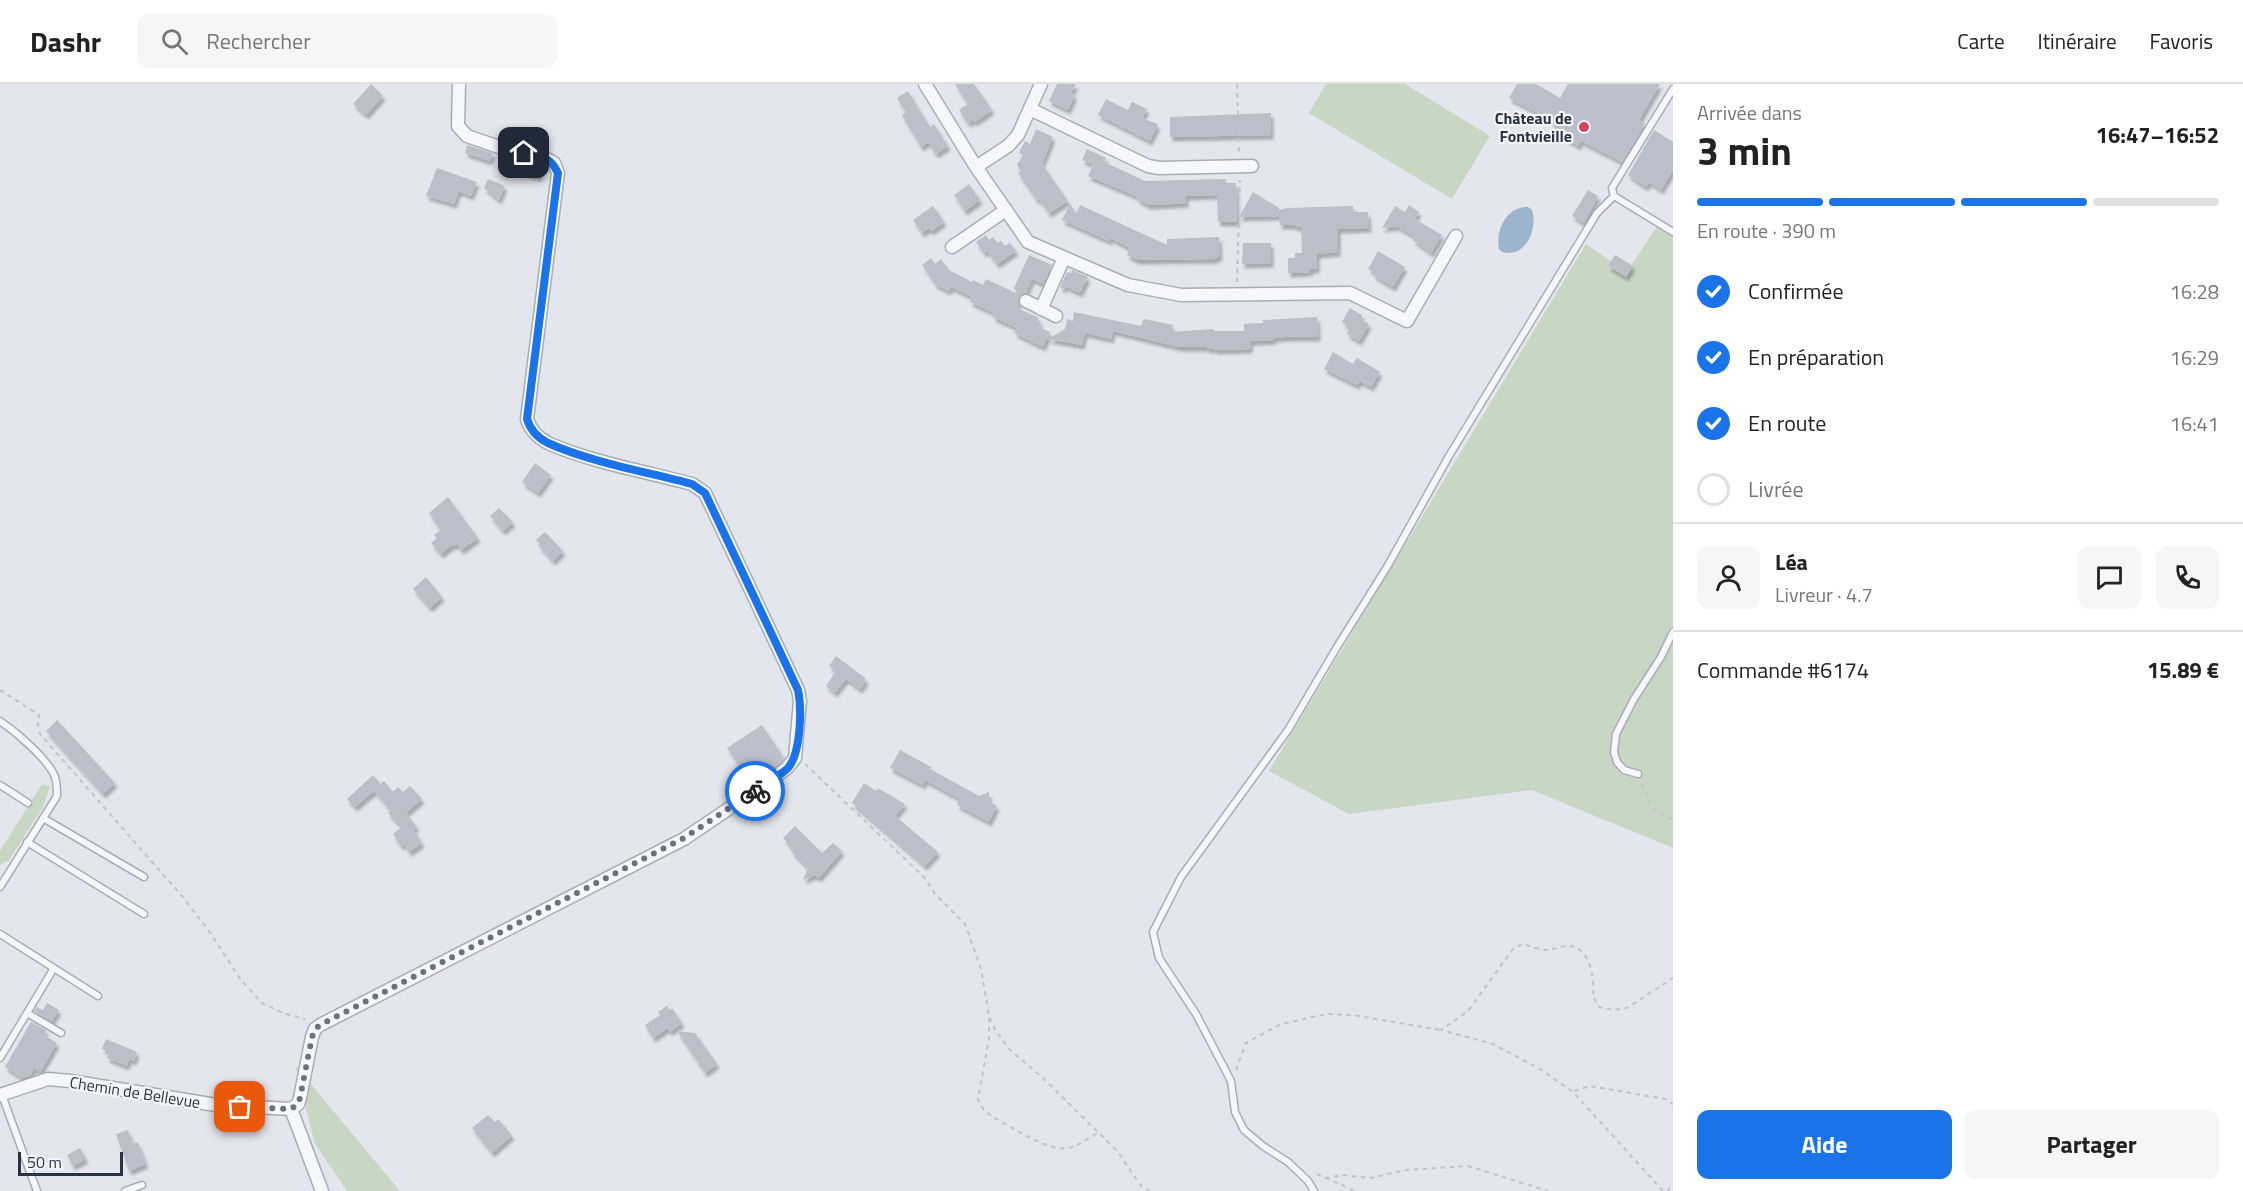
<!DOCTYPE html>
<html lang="fr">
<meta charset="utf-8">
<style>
:root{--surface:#fff;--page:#f6f6f6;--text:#222;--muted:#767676;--line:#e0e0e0;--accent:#1a73e8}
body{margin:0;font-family:"Titillium Web",sans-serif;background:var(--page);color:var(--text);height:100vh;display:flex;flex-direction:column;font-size:22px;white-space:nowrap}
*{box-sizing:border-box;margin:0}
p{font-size:20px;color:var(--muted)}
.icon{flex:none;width:33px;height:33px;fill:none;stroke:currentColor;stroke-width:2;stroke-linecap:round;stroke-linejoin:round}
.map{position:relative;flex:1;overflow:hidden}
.panel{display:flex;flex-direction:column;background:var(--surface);width:570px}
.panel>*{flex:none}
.scale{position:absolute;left:18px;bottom:15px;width:105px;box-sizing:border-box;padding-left:6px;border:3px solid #2a3345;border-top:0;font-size:16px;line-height:21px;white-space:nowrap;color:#2a3345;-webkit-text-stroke:4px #f3f5f9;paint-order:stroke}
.pin{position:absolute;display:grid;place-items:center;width:51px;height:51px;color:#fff;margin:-26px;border-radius:12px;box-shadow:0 3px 9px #0006}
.courier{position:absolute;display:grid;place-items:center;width:60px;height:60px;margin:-30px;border:4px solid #1a73e8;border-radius:50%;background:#fff;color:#222;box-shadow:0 2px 8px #0007}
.summary em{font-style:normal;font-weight:700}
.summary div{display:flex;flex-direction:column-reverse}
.summary{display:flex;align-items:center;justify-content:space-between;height:102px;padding:0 24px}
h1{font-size:39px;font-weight:700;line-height:45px}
.bar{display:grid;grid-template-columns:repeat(4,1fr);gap:9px 6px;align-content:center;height:72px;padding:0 24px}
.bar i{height:8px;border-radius:4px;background:var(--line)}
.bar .selected{background:var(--accent)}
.bar p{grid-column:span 4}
.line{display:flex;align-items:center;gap:15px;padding:0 24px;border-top:2px solid var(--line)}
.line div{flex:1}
.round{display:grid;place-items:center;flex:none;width:63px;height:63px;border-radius:12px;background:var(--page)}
ol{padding:0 24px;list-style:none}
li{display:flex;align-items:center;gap:18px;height:66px}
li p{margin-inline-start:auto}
li .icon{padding:6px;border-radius:50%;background:var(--accent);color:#fff;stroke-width:4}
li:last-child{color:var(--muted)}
li i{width:33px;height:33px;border:3px solid var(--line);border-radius:50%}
.button{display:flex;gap:12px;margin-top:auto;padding:12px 24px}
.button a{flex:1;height:69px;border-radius:12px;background:var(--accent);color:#fff;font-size:24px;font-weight:700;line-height:69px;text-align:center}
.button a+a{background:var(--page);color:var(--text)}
header{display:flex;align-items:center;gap:36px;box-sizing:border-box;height:84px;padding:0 30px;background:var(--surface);border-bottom:2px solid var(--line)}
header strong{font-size:28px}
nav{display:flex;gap:33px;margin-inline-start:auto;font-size:21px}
.search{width:420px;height:54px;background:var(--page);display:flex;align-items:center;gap:15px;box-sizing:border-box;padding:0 21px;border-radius:12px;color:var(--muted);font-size:22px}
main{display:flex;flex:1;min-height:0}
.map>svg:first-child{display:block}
.green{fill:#c8d6c4}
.water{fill:#9db4cd}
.building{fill:#babfca;filter:url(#shadow)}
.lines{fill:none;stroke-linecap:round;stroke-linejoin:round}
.lane-casing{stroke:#a8adb7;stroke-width:9}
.street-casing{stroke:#a8adb7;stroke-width:15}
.path{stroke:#c1c4cb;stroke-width:2;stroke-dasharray:4.5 4.5;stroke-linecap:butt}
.lane{stroke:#f6f7fa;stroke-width:6}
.street{stroke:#f6f7fa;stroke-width:12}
.done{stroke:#6b727f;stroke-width:6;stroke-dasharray:0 10.8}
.route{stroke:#1a73e8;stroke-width:8}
.poi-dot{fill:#d54458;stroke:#f3f5f9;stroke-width:2}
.labels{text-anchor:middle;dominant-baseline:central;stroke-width:4.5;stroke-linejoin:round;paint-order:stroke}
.poi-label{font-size:16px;font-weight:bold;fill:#2a3345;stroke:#f3f5f9;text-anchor:end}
.street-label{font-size:16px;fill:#2a3345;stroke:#f3f5f9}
</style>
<header>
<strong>Dashr</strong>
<div class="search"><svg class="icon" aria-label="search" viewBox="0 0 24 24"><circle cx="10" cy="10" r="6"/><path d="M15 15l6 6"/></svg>Rechercher</div>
<nav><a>Carte</a><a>Itinéraire</a><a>Favoris</a></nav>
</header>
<main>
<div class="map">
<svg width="1673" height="1107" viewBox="0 0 1673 1107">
<defs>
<filter id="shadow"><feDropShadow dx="2.5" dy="4.5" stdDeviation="1.5" flood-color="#0004"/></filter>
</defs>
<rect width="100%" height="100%" fill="#e3e6ec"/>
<path class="green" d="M1326,0h79l85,52 -38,63 -143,-86z
M1661,136l12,8v620l-141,-58 -183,24 -80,-43 317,-527 41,28z
M42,700l8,2 -7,21 -34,53 -9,5v-14z
M295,981l105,126h-53l-32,-47z"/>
<path class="water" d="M1528,123l4,3c6,18 -6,49 -30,42l-3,-3c-4,-19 8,-43 29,-42z"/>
<path class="building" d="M371,0l12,12 -17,19 -13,-11z
M955,0h19l18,26 -17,12 -2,-2 -5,3 -9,-13 9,-6z
M1057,0h19l-5,9 4,2 -7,15 -19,-9z
M1517,0h19l24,14 8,-14h92l-21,36 6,4 -23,38 -41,-21 -3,5 -15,-9 3,-6 -14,-8 1,-2 -44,-23z
M908,7l22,36 4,-3 14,22 -12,8 -8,-12 -7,5 -19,-32 4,-3 -9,-14z
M1106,15l22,11 4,-8 15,7 -5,9 16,6 -8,17 -52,-26z
M1271,29v22l-101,2v-20z
M1036,45l17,8 -11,27 26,37 -19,12 -10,-14 -2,1 -19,-27 3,-2 -4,-6 6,-10 -4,-2 6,-12 5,3z
M1654,46l19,12v28l-12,20 -12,-8 -3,5 -18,-12z
M467,61l26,8 -3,8 -25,-8z
M1087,65l19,9 -2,4 41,19 81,-2v4h10l1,39h-19l-1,-27 -31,1v7l-15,1 -23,1 -11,-6 1,-2 -50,-21 5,-11 -11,-5z
M515,76l27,6 -3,11 -26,-7z
M437,84l40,14 -6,14 -12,-5 -5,13 -28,-8z
M488,95l17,7 -6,14 -15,-12z
M969,100l11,16 -15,11 -11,-16z
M1588,106l10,6 -14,27 -12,-7z
M1253,108l26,16v2l8,-2 66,-2v6h15l1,16 -31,1v23l-21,2v15h-7v3l-22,1v-15h7v-5h7l-1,-26h-6v-2h-15l-1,-9 -40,1z
M1070,120l6,10 4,-9 87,40v-6l52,-2 1,19 -3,1 -1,2 -79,1 -10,-5 3,-7 -20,-10 -1,3 -47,-21z
M1409,121l10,7 -4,7 27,16 -11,18 -18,-13 2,-3 -18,-11 -15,2 13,-22 10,6z
M933,122l11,16 -13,9 -2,-3 -7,5 -9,-13z
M986,151l3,5 4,-3 4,6 4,-2 4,5 5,-3 6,8 -19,13 -10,-13 -3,2 -8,-11z
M1243,159h28v20l-29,1z
M1378,167l27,16 -12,20 -20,-12 1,-3 -6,-3z
M1029,171l23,10 -9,19 -11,-5 -6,14 -5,1 -3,7 1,8 20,9 -2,3 4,2 -2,4 11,5 -7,15 -29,-14 3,-5 -24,-11 1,-4 -24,-11 2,-5 -21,-10 -2,4 -13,-6 -14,-20 9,-7 4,6 6,-5 8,11 23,12 1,-2 10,5 3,-6 32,15 -4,-6z
M1615,171l18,11 -7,11 -18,-11z
M1072,186l16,7 -8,16 -15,-7 -2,3 -3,-2 7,-15 4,1z
M1350,224l12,7 -2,4 9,5 -10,17 -12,-7 2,-8 -7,-4z
M1074,228l67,14 3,-7 29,6 -2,7 43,-3v2h30v-7l19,-1v-3l54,-3 1,20h-32l-13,1 1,2 -23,1 -1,8 -36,1 1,-2 -8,1v-2h-28l-66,-16 -2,8 -26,-6 -3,12 -34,-6 17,-10 2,-10 6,2z
M1333,268l20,12 4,-6 23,14 -9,15 -11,-6 -3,4 -33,-16z
M535,379l16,12 -13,18 -16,-11z
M448,413l30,41 -17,12 -4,-6 -3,2 -1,-2 -12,10 -10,-11 6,-5 -3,-3 7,-5 -12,-17z
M499,424l14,14 -10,9 -13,-15z
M545,448l18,19 -10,10 -14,-15 1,-2 -4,-4z
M426,493l16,20 -12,11 -17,-19z
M836,572l29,22v4l-5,7 -14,-10 -11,14 -9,-7 10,-15 -7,-5z
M57,636l58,63 -12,11 -57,-63z
M762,641l22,33 -6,7 -27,17 -24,-34z
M900,666l31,17 -1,2 49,27 10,-4v9l8,5 -8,16 -32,-17 3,-6 -35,-19 -2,5 -33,-17z
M373,691l7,8 -5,6 9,-8 9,11 5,-5 5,5 7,-6 12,13 -16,14 11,14 -4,2 9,14 -13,9 -5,-8 -3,2 -8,-12 9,-7 -14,-14 3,-3 -17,-19 -19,16 -8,-8z
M864,699l12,8 2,-3 27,16 -10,12 43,36 -13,14 -73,-63z
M795,742l27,27 11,-10 9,8 -23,27 -4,-3 -12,5 5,-12 -17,-17 2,-2 -10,-11z
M47,919l12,7 -7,11 -18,-10 3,-4 6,3z
M667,922l3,4 2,-2 10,15 -12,9 -2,-4 -15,10 -8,-13 15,-10 -2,-3z
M31,938l15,8 -2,5 13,8 -17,29 -6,-4 -4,8 -8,2 -17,-11z
M677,947l18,2 22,31 -12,9z
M106,955l31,13 -3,9 -5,-2 -2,7 -20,-8 2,-6 -7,-3z
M488,1031l7,7 3,-3 14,16 -20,18 -20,-25z
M128,1046l5,14 5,-2 8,22 -17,7 -13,-37z
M80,1064l6,11 -13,7 -6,-11z"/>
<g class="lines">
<g class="lane-casing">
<path id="lane" d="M1673,5l-61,99 2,8 59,36
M0,637c16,11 48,38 55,56 2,6 2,12 2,19l-57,91
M1638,690l-14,-4 -7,-8 -3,-10 2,-18 18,-35 27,-42 12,-25
M0,701l28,18
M43,734l101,59
M27,758l117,72
M0,850l98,62
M27,929l34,20
M0,974l54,-90
M2,1011l35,96
M125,1107l17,-6
M1314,1107l-6,-10 -20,-19 -25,-16 -19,-16 -9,-18 -4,-31 -35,-67 -37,-56 -6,-26 28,-55 107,-147 49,-83 50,-80 62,-111 148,-243 17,-17"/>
</g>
<g class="street-casing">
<path id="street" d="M925,0l51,83 52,75 100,43 53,10 169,-2 57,28 49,-85
M1030,25l118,57 11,2 93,-2
M976,83l32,-21 10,-11 23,-51
M952,163l54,-37
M1026,217l30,15
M1041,225l23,-51
M0,1011l48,-16 22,2 146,24 75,4 7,-5 2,-6 12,-61 3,-8 5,-4 364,-186 87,-59 16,-12 8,-10 5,-57 -2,-11 -93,-197 -13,-9c-45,-12 -102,-22 -144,-41 -10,-5 -18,-14 -21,-24l31,-246 -4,-10 -9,-5 -43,-10 -35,-12 -9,-10 1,-42
M291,1025l31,82"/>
</g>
<path class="path" d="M1237,0l2,69
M1237,198l3,-102
M0,606l39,25 -1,10 2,9 142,162 27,35 32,49 21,23 21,10 22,6
M805,680l119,113 11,17 30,30 16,45 8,46 6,14 14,20 33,28 76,75 23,34 9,5
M1642,700l10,25 21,11
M989,934v20l-11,61 5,10 8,7c19,10 57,36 77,32 11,-2 20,-10 30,-15
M1236,986l10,-27 35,-19 46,-10 26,1 88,15
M1574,1007l16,-5 75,13 8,5
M1317,1090l38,17
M1325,1094l17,-3 29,3 35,-8 62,-4 80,25
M1663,1107l-90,-99 -33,-23 -47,-25 -52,-14 27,-19 45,-62 9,-5c7,2 16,5 23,6 8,0 16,-4 24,-4 22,1 26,35 24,51l6,10 14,3 14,-2 46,-30
M1667,1107l6,-6"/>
<use href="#lane" class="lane"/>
<use href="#street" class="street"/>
</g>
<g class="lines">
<path class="done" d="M240,1023l51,2 7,-5 2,-6 12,-61 3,-8 5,-4 364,-187 71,-47"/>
<path class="route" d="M524,69c16,4 26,3 34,20l-31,246c3,10 11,19 21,24 42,19 99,29 144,41l13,9 93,197c4,19 3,65 -11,79 -9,8 -21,15 -32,22"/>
</g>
<circle class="poi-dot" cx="1584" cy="43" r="6"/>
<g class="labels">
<g class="poi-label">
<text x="1572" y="34">Château de<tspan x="1572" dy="18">Fontvieille</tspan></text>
</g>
<g class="street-label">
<text transform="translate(135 1008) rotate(9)">Chemin de Bellevue</text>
</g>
</g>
</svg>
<div class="scale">50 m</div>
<div class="pin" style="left:240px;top:1023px;background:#ea580c"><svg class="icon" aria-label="bag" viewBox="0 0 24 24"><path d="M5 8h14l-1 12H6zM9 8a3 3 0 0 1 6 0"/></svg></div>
<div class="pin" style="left:524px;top:69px;background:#1f2937"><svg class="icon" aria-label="home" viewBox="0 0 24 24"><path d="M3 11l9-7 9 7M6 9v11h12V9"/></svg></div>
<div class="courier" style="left:755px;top:707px"><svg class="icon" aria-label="bike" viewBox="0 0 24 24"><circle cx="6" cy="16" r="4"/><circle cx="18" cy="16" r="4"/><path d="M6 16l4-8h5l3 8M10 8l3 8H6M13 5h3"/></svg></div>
</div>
<section class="panel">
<div class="summary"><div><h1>3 min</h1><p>Arrivée dans</p></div><em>16:47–16:52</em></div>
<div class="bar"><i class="selected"></i><i class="selected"></i><i class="selected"></i><i></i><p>En route · 390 m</p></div>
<ol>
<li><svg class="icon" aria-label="check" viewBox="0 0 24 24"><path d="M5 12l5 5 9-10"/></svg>Confirmée<p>16:28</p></li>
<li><svg class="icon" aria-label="check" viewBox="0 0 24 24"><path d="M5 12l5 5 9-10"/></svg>En préparation<p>16:29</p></li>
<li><svg class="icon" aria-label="check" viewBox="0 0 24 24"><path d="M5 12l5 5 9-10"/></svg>En route<p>16:41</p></li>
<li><i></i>Livrée</li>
</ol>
<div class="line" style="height:108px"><a class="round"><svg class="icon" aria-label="person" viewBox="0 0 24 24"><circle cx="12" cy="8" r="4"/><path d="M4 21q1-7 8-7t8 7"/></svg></a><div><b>Léa</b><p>Livreur · 4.7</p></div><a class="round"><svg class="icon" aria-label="chat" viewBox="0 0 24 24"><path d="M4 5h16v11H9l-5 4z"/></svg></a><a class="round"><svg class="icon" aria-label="phone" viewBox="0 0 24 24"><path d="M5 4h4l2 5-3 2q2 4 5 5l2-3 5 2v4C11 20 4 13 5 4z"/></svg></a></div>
<div class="line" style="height:78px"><div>Commande #6174</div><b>15.89 €</b></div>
<div class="button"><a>Aide</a><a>Partager</a></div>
</section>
</main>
